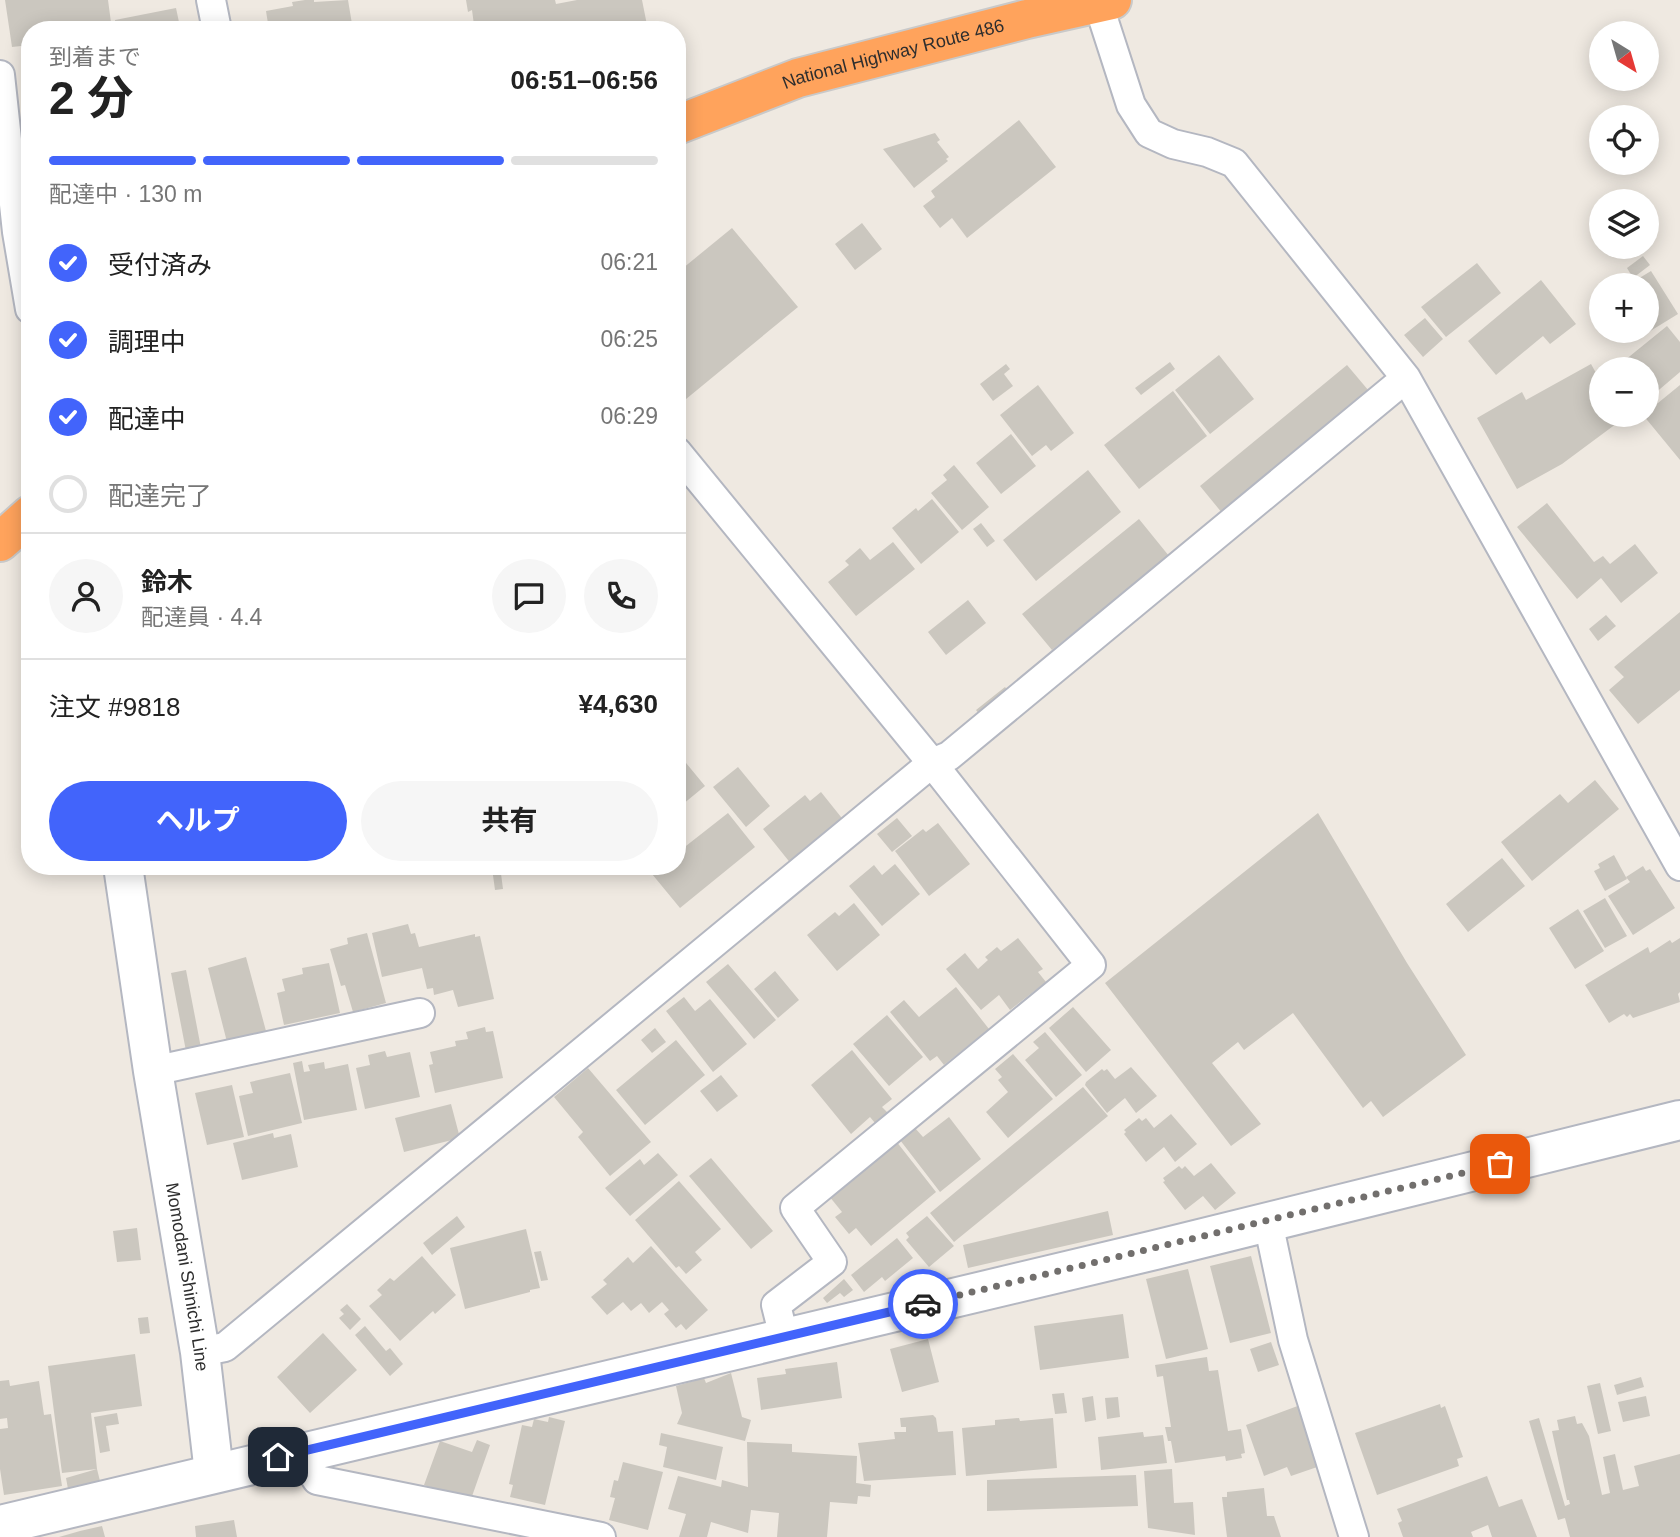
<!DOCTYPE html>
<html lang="ja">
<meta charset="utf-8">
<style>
:root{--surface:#fff;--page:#f6f6f6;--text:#222;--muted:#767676;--line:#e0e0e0;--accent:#4264fb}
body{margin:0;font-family:Helvetica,"Noto Sans JP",sans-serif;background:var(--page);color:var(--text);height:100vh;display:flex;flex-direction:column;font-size:26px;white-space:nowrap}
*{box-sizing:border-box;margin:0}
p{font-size:23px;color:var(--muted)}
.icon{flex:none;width:38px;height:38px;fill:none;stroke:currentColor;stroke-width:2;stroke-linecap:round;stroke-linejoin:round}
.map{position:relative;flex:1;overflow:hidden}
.drawer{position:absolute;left:21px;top:21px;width:665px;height:854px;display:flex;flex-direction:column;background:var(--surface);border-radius:28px;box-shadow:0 4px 18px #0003}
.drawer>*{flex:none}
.needle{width:46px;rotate:143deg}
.controls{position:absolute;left:1589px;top:21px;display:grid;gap:14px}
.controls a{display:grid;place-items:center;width:70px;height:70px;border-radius:50%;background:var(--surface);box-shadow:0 4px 18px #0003;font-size:35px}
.pin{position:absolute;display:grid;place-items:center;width:60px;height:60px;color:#fff;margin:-30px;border-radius:14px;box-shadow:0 4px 10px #0006}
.courier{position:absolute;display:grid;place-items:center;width:70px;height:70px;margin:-35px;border:5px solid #4264fb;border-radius:50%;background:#fff;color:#222;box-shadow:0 2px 9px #0007}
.headline em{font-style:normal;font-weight:700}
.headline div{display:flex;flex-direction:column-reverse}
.headline{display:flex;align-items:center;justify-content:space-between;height:119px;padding:0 28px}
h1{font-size:46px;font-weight:700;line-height:52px}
.bar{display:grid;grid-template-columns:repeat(4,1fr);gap:10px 7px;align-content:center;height:84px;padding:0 28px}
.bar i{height:9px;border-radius:5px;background:var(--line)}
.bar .current{background:var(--accent)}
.bar p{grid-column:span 4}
.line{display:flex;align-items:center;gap:18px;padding:0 28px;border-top:2px solid var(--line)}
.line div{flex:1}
.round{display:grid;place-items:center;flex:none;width:74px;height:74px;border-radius:37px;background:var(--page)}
ol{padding:0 28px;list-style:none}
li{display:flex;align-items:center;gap:21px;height:77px}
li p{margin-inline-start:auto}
li .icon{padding:7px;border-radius:50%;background:var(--accent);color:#fff;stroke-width:4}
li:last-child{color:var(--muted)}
li i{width:38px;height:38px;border:4px solid var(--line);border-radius:50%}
.cta{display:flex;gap:14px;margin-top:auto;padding:14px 28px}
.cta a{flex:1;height:80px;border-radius:42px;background:var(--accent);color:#fff;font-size:28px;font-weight:700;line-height:80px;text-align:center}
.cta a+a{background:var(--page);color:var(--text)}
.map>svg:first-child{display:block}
.building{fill:#cbc7bf}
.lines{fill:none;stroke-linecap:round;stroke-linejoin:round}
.street-casing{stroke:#b4b7c1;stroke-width:32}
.secondary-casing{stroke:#b4b7c1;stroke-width:42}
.highway-casing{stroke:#c9c9c9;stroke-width:42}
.street{stroke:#fff;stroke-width:28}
.secondary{stroke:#fff;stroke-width:38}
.highway{stroke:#ffa35c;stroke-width:38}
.done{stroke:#726f6d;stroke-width:7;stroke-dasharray:0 12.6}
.route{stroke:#4264fb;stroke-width:9}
.labels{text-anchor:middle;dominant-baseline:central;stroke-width:5;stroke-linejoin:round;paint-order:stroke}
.street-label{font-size:18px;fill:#2e2e2e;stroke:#fff}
</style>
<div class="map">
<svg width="1680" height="1537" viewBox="0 0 1680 1537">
<rect width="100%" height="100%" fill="#efe9e1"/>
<path class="building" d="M5,0h103l4,30h-10l-1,-7 -28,4v3h-43v15l-18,2z
M305,0h9v2l34,-2 5,30h-84l-3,-19 27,-5 -1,-4z
M466,0h89l1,4 21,-4h65l6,30h-175l-1,-5h2l-2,-15 -4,2z
M176,8l4,19 19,-4 1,7h-84l-1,-10z
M1019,120l37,47 -89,71 -15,-20 -12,10 -17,-22 12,-9 -4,-6z
M935,133l5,7 -3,2 12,15 -3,2 2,2 -34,27 -31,-39z
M862,223l20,26 -27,21 -20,-26z
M732,228l66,79 -118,97 -3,-3v-128z
M1643,256l7,9 -17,13 -6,-10z
M1477,263l24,30 -55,44 -25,-30z
M1651,271l27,43 -31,19v-48h-19z
M1541,280l35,44 -26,20 -7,-8 -47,39 -28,-34z
M1425,318l18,21 -20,18 -19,-22z
M1667,326l13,16v30l-33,28v-31h-33z
M1219,355l35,44 -44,35 -35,-44z
M1170,362l5,7 -34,26 -6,-7z
M1006,364l4,5 -6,5 9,12 -20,15 -13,-17z
M1591,364l10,18v33h27l-66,49 -45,25 -40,-71 45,-26 4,8z
M1347,365l27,32 -147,122 -27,-33z
M1038,385l36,48 -23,18 -5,-6 -14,11 -32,-41z
M1680,385v75l-37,-45h4v-3z
M1173,391l34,45 -68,53 -35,-44z
M1011,434l25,32 -35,28 -25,-31z
M954,465l35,42 -27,23 -31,-37 16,-13 -4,-5z
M1088,470l33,42 -85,69 -33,-41z
M932,499l27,33 -38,32 -29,-36 24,-20 2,3z
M1547,503l47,59 9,-6 7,8 25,-20 23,29 -37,30 -20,-25 -24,21 -60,-72z
M1139,519l30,37 -117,94 -30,-36z
M981,523l14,18 -8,6 -14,-18z
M893,542l22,27 -59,47 -28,-34 21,-17 -4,-4 15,-13 10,12z
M968,600l18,23 -40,32 -18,-23z
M1680,612v78l-42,34 -29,-34 15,-13 -10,-10z
M1606,615l10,11 -18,15 -9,-12z
M1005,687l7,9 -30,22 -6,-8z
M677,752l28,34 -28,23z
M738,767l32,39 -24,21 -33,-40z
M1595,780l24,29 -87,72 -31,-39 59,-48 8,9z
M821,792l24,30 -53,43 -29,-36 42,-34 5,6z
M728,813l27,34 -75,61 -28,-34 9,-8h16v-13z
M1318,813l89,150 59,92 -83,62 -12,-16 -8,7 -70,-95 -49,37 -6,-8 -26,21 49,61 -30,22 -126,-163z
M897,818l15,18 -20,16 -15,-18z
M938,823l32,41 -41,32 -34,-45 28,-22 3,3z
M1614,855l13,24 -22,12 -11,-20 6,-3 -2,-4z
M1502,858l23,28 -57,46 -22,-28z
M895,864l25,30 -38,32 -33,-40 25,-21 8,10z
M500,866l3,23 -8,1 -3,-22z
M1643,866l3,5 4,-2 25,39 -42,27 -25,-39 22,-14 -4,-5z
M1605,898l22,38 -22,12 -22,-37z
M854,903l26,32 -43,36 -30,-36 28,-23 4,4z
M1578,909l26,42 -29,18 -26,-41z
M408,924l3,10 4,-1 4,14 56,-13v3l5,-1 14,63 -36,8 -5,-17 -19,5 -1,-7 -6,1 -5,-21 -40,9 -10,-44z
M367,933l19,70 -33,9 -8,-27 -4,1 -11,-37 18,-5 -1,-6z
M1018,938l25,31 -5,3 8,10 -36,28 -11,-15 -18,15 -35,-41 19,-16 13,16 10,-9 -3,-3 12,-10 4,4z
M1680,938v54l-2,2 2,8 -47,16 -3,-4 -3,3 -3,-3 -15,9 -24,-38 63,-38 2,6 20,-13 2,3z
M246,957l20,74 -39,11 -19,-74z
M329,963l11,50 -56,12 -7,-32 8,-2 -3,-12 21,-5 -1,-6z
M728,964l48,56 -22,19 -48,-57z
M186,970l15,78 -15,3 -15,-78z
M775,971l24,29 -21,18 -24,-29z
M956,987l33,42 -45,36 -7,-9 -7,5 -40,-49 14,-12 15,17z
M684,997l11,14 15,-12 37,45 -34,28 -47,-61z
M1073,1007l38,43 -25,22 -37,-44z
M887,1015l36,42 -34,29 -36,-42z
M485,1027l1,5 7,-1 10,47 -68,15 -6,-28 4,-1 -3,-12 26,-6 -1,-5 13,-2 -2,-7z
M655,1028l11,14 -14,11 -11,-13z
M1045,1032l37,43 -26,22 -31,-37 14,-12 -6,-6z
M676,1040l29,35 -60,50 -29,-35z
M852,1050l40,49 -10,8 6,6 -13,10 -5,-6 -19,17 -40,-49z
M385,1051l2,6 23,-5 10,45 -55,12 -9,-41 14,-3 -2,-10z
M1013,1054l40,45 -45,39 -22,-26 22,-20 -10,-12 4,-3 -7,-8z
M302,1061l2,11 6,-1 -2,-6 16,-3 1,7 23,-5 9,46 -53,10 -11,-57z
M1131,1067l26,29 -21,17 -11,-15 -18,15 -22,-28 1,-3 16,-13 2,2 3,-2 8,10z
M588,1068l63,74 -41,34 -32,-39 5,-5 -29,-35z
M290,1073l12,50 -54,13 -9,-40 14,-3 -3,-11z
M721,1075l17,21 -21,16 -17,-21z
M232,1085l12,52 -37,8 -12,-52z
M1083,1087l25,29 -154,126 -24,-29z
M451,1104l9,34 -56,14 -9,-34z
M1171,1114l26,30 -22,18 -11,-15 -18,15 -22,-28 2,-2 -2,-2 15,-12 3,3 4,-3 8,10z
M949,1117l32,42 -41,33 -40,-52 15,-12 8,9z
M273,1133l1,5 17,-4 7,33 -56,13 -9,-37z
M896,1141l40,51 -65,54 -15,-18 -7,6 -14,-17 7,-5 -13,-16z
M658,1153l20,22 -48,41 -25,-28 35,-29 4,6z
M711,1158l62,73 -22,18 -62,-73z
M1211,1163l25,30 -21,17 -12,-14 -18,14 -22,-28 2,-1 -2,-3 16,-12 3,3 3,-3 9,10z
M679,1181l42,48 -26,23 7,8 -16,14 -7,-8 -3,2 -41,-48z
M1108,1211l5,24 -145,33 -5,-23z
M457,1216l8,11 -33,28 -9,-12z
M927,1216l27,30 -25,21 -23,-27 3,-3 -3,-4z
M137,1228l4,32 -24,2 -4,-31z
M526,1229l14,59 -10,2v2l-65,17 -15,-61z
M897,1238l16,20 -28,23 -3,-4 -18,15 -13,-17z
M651,1246l57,64 -22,20 -5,-6 -5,4 -12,-14 5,-4 -7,-8 -13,11 -8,-10 -10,8 -8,-9 -16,13 -16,-18 16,-13 -4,-4 25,-23 5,6z
M541,1251l7,29 -7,1 -7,-29z
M422,1256l34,39 -21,19 -2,-3 -33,30 -31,-35 13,-11 -5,-5 13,-12 4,3z
M1251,1256l20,77 -41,10 -20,-77z
M1188,1269l20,80 -42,10 -20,-80z
M844,1279l9,11 -9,7 -4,-4 -13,10 -4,-5z
M347,1304l14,15 -11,11 -11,-12 5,-4 -4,-4z
M1123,1314l6,44 -89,12 -6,-44z
M148,1317l2,16 -10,1 -2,-16z
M365,1326l21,25 4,-3 13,16 -13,12 -35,-41z
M323,1333l34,37 -47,43 -33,-36z
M928,1339l11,43 -37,10 -12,-43z
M1271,1342l8,23 -21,7 -8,-23z
M135,1354l7,52 -51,7 6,56 3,12 -32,8 -2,-11 31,-9 -35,4 -14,-107z
M1207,1357l2,14 9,-1 10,61 13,-2 4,24 -4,1 1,4 -16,3 -1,-5 -50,7 -4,-22h-3l-3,-14h6l-8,-51 -6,1 -2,-12z
M837,1362l5,36 -81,12 -4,-32 29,-4 -1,-5z
M731,1373l11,44 9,3 -6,21 -68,-17 5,-11 -6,-27 28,-8 2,5z
M1641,1377l3,10 -27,8 -3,-10z
M9,1380l1,6 29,-5 5,34 7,-1 11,72 -58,9 -4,-26v-40l8,-1 -1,-10 -7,1v-38z
M1600,1383l11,48 -13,3 -11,-48z
M1064,1393l3,20 -12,1 -3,-20z
M1093,1396l3,24 -11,2 -3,-24z
M1646,1396l4,20 -27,6 -5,-20z
M1118,1397l2,20 -13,2 -2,-21z
M1303,1404l20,61 -32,11 -4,-9 -23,9 -18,-51z
M1440,1404l1,4 4,-2 18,51 -6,2 2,7 -82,29 -22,-62z
M117,1413l2,11 -13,2 4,25 -10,2 -6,-36z
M933,1415l3,3 2,14 15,-1 3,44 -92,6 -6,-38 37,-4 -1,-7h12v-5h-5l-1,-9z
M1575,1416l2,8 5,-1 7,13 13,59 8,-2 -7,-36 12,-3 8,36 16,-4 -5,-20 46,-12v83h-110l-5,-19 -7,2 -29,-99 10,-3 26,88 5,-2 -1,-4h-2l-15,-69 7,-1 -2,-10z
M549,1417l16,4 -20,84 -35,-8 3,-12 -4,-1 13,-59 10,2 2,-8 14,3z
M1019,1418l1,3 33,-3 4,50 -91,8 -4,-48 33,-3v-5z
M1143,1432l1,5 19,-2 4,28 -66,7 -3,-33z
M661,1433l62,14 -7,33 -53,-13 4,-20 -8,-2z
M477,1440l13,5 -20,57 -46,-17 16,-44 32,11z
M747,1442l45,2v8l65,4 -1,27 15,2 -1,12 -12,-1 -1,8 -27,-2 -3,35h-50l2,-24 -28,-3 -3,23 -37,-11 -4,15h-28l7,-23 -18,-5 10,-33 43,11 1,-7 26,7z
M623,1462l40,10 -15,58 -39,-10 6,-22 -5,-1 4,-17 4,1z
M1172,1469l2,34 19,-1 2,33 -47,-7 -4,-57z
M1136,1475l2,31 -151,5v-31z
M1487,1476l12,31 23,-8 15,38h-45l-4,-12 -17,7 2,5h-70l-5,-14 4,-2 -5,-12z
M1264,1488l3,28h7l7,21h-54l-5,-40h5v-5z
M234,1520l3,17h-41l-1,-11z
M102,1526l3,11h-46l21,-6z"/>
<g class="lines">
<g class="street-casing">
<path id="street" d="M211,0l6,30
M1097,0l34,105 18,28 24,11 34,8 27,11 172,215 274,488
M0,75l17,157 13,77
M677,452l255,311 159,202 -296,243 37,54 -56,43 8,32
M153,1071l267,-58
M1268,1222l25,118 61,197
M200,1352l25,-5 707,-584 17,-7 457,-378
M299,1452l18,28 284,57"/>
</g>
<g class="secondary-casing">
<g id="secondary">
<path id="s1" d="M123,866l30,205 47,281 14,121"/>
<path d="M0,1525l1155,-275 525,-130"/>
</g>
</g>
<g class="highway-casing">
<g id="highway">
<path id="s2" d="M677,125l121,-47 229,-59 85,-19"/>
<path d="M0,542l30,-27"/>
</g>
</g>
<use href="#street" class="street"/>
<use href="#secondary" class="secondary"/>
<use href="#highway" class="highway"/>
</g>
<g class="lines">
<path class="done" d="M923,1304l577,-140"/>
<path class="route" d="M278,1457l645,-153"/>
</g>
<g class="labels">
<g class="street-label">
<text stroke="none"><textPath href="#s2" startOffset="228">National Highway Route 486</textPath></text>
<text stroke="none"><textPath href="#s1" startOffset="416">Momodani Shinichi Line</textPath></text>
</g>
</g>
</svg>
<div class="controls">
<a><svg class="needle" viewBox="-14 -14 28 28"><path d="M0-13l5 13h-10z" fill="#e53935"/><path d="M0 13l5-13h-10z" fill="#767676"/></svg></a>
<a><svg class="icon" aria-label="locate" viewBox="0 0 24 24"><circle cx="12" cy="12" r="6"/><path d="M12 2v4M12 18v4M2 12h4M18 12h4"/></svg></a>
<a><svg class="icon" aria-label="layers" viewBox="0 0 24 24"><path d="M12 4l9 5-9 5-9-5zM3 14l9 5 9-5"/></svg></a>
<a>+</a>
<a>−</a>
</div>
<div class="pin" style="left:1500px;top:1164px;background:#ea580c"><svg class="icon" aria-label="bag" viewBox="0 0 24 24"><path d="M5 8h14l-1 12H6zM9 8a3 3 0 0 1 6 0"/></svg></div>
<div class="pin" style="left:278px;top:1457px;background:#1f2937"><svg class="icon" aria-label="home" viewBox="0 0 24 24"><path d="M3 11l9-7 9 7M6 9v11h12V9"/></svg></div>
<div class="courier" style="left:923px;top:1304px"><svg class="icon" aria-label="car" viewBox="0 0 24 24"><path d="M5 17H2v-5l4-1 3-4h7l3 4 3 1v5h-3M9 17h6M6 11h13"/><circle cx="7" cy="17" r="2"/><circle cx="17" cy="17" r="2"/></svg></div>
<section class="drawer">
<div class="headline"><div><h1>2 分</h1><p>到着まで</p></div><em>06:51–06:56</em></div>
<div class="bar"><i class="current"></i><i class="current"></i><i class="current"></i><i></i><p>配達中 · 130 m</p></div>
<ol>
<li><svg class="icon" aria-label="check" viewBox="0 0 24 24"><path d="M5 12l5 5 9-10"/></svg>受付済み<p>06:21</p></li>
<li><svg class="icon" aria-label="check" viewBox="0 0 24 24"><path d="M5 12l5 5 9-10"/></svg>調理中<p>06:25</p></li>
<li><svg class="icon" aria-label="check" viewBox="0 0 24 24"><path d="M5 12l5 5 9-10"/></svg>配達中<p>06:29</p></li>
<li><i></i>配達完了</li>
</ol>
<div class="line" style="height:126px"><a class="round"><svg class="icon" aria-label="person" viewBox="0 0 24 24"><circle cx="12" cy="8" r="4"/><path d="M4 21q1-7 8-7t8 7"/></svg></a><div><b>鈴木</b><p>配達員 · 4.4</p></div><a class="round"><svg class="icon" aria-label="chat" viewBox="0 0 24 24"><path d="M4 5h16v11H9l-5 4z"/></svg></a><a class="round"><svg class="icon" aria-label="phone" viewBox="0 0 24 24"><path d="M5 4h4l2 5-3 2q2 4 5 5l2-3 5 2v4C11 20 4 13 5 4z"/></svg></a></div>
<div class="line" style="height:91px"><div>注文 #9818</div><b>¥4,630</b></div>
<div class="cta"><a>ヘルプ</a><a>共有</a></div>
</section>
</div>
